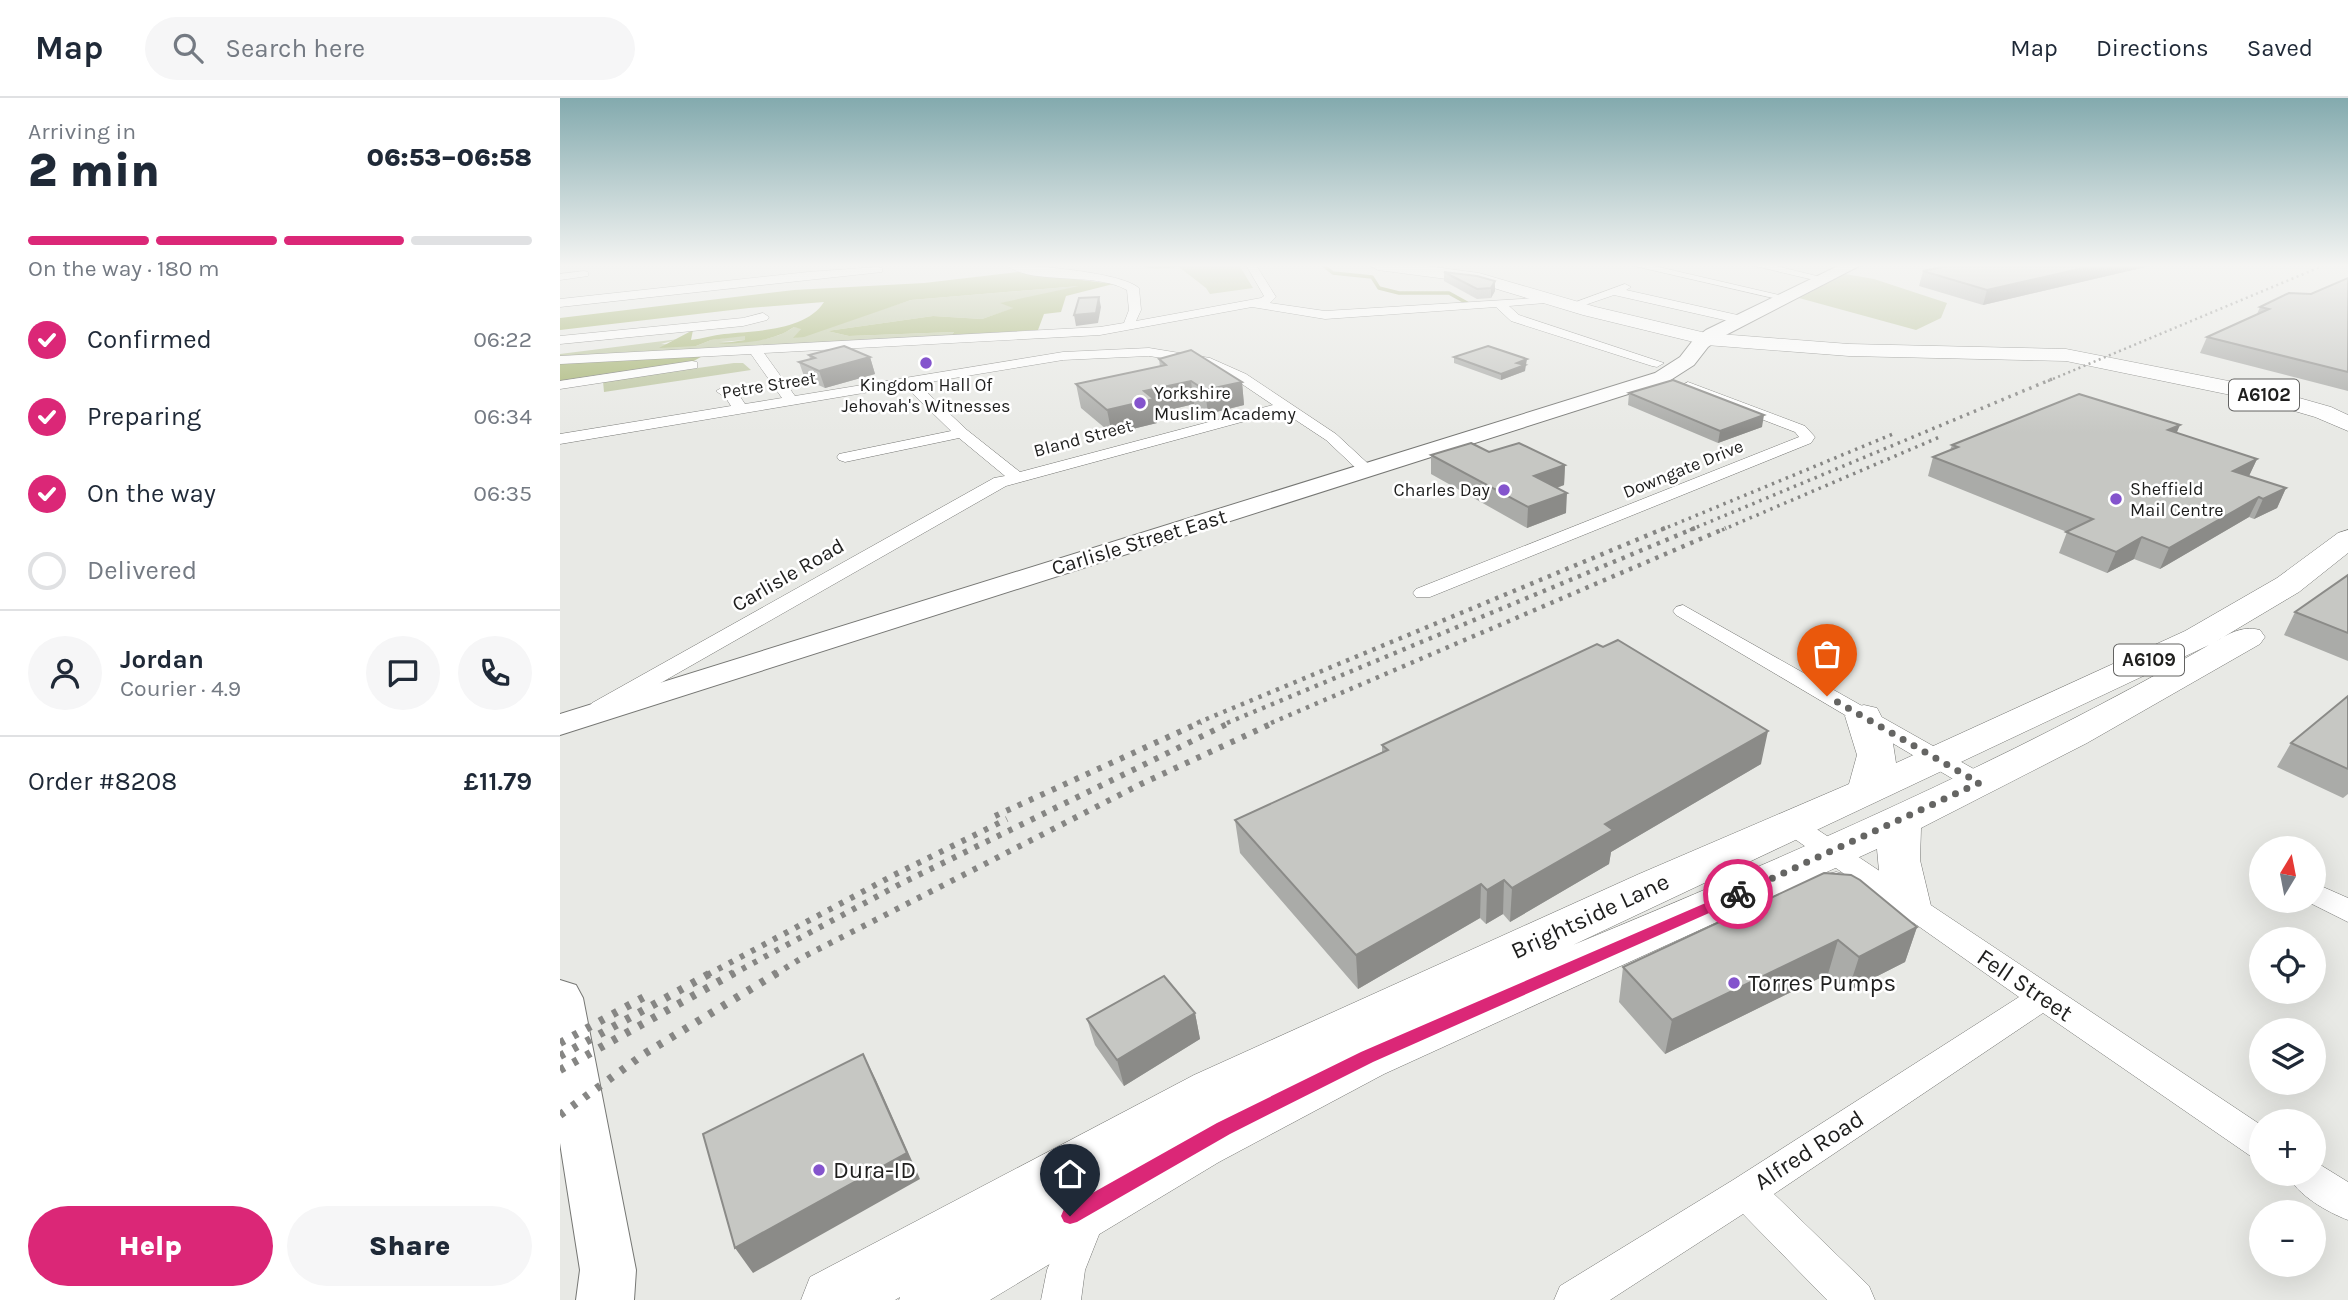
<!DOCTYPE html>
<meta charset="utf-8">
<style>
:root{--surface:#fff;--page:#f6f6f7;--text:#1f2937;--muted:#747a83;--line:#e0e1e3;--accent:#db2777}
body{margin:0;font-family:Karla,sans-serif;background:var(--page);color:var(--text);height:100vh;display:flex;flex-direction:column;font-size:26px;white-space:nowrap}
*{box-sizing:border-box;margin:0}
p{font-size:23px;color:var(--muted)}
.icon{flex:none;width:38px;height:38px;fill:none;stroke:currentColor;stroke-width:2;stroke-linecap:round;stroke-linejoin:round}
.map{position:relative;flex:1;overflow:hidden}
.panel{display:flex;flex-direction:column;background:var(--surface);width:560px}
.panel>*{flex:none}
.needle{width:46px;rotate:10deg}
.tools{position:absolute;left:1689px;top:738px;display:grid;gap:14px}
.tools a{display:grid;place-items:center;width:77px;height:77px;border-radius:50%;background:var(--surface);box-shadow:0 7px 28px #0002;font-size:35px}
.pin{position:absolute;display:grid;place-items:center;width:60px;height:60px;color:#fff;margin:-72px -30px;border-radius:50% 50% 50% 0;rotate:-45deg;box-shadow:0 0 7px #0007}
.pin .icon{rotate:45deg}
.courier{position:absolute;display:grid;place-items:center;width:70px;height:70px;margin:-35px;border:5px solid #db2777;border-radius:50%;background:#fff;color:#222;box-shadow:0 2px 9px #0007}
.overview em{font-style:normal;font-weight:800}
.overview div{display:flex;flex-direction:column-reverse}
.overview{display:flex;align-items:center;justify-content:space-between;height:119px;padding:0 28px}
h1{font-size:46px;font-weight:800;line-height:52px}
.bar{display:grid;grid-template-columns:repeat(4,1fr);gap:10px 7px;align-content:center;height:84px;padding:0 28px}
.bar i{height:9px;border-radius:5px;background:var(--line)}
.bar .current{background:var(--accent)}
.bar p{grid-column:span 4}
.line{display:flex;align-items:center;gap:18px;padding:0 28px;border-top:2px solid var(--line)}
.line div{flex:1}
.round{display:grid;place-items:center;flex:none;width:74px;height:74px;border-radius:37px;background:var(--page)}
ol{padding:0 28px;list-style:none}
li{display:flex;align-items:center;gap:21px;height:77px}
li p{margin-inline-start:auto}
li .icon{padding:7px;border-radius:50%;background:var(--accent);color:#fff;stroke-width:4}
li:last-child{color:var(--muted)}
li i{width:38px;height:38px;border:4px solid var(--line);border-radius:50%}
.cta{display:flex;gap:14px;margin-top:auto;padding:14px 28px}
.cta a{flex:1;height:80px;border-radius:42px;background:var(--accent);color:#fff;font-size:28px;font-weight:800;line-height:80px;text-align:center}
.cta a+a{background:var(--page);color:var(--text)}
header{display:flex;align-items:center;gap:42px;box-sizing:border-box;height:98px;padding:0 35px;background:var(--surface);border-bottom:2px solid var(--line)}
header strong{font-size:33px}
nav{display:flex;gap:38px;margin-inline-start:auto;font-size:24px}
.search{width:490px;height:63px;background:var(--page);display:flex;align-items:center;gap:18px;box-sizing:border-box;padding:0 24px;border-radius:38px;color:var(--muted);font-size:26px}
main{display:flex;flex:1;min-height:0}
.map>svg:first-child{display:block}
.green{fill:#b9c39b}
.forest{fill:#a2b16d}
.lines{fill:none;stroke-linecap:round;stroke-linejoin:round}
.stream{stroke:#8d9b58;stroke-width:3.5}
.minor-casing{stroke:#767774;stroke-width:1}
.secondary-casing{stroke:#767774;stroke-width:2}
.primary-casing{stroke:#767774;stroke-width:1}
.minor{fill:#fff;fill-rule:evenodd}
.secondary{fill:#fff;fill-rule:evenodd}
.primary{fill:#fff;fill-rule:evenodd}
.rail-far4{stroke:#868684;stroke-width:2.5;stroke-dasharray:2 3.5;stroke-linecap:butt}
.rail-far3{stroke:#868684;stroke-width:3.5;stroke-dasharray:2.5 5;stroke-linecap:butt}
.rail-far2{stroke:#868684;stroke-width:4.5;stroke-dasharray:3.5 6;stroke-linecap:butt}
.rail-far1{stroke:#868684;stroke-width:6;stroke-dasharray:4.5 8;stroke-linecap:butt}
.rail{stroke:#868684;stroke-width:8;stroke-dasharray:5 10;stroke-linecap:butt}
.wall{fill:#aaaba8}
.shaded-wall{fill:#8b8b88}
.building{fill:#c6c7c3;stroke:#8b8b88;stroke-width:2}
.route{fill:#db2777}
.done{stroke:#656563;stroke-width:7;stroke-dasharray:0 12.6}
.poi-dot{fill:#8454cd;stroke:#fff;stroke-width:2.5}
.labels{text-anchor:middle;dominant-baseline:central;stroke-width:5;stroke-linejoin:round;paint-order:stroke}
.far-street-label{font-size:18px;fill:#1e1e1d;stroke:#fff}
.far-poi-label{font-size:18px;fill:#1e1e1d;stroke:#fff;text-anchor:start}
.shield{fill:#fff;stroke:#626261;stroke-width:2}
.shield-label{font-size:19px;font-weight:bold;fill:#1e1e1d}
.street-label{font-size:21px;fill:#1e1e1d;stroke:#fff}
.near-street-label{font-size:24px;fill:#1e1e1d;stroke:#fff}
.near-poi-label{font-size:24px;fill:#1e1e1d;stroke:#fff;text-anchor:start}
</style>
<header>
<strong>Map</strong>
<div class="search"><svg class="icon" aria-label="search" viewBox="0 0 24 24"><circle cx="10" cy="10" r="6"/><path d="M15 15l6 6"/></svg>Search here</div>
<nav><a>Map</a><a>Directions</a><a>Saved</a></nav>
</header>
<main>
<section class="panel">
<div class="overview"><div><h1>2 min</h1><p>Arriving in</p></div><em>06:53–06:58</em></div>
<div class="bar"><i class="current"></i><i class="current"></i><i class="current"></i><i></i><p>On the way · 180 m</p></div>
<ol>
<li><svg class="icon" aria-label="check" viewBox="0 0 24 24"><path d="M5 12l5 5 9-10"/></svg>Confirmed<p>06:22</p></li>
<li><svg class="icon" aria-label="check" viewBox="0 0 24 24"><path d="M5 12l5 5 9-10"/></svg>Preparing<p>06:34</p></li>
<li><svg class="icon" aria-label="check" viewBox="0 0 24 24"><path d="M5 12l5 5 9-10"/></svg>On the way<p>06:35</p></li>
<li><i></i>Delivered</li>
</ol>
<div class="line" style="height:126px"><a class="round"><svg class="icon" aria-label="person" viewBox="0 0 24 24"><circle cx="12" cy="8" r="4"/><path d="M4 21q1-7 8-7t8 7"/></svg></a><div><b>Jordan</b><p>Courier · 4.9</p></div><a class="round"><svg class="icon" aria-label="chat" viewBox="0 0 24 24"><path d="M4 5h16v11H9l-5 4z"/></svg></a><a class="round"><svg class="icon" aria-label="phone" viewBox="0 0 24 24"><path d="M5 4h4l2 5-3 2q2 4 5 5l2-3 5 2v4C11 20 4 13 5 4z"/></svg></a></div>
<div class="line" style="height:91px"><div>Order #8208</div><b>£11.79</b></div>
<div class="cta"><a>Help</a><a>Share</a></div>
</section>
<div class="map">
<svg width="1788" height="1202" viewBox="0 0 1788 1202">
<rect width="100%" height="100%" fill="#e8e9e5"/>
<path class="green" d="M587,167h92l14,23 -43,6 -4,-6 -27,-21 -23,2 -12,-2z
M1285,176l29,5 73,24 -6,15 -25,12 -117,-32z
M519,188l1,2 -78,15 12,5 -32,11 -49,-3 -106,15 22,5 105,-4 -2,3 -392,22v-3l119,-15 -18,5 35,2 15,-6 34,-5v5l-24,2c25,0 52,0 73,-15l8,1 -8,10 117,-38z
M174,265h9l8,7 -147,22 -1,-11z"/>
<path class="forest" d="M458,174l95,12 -47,12 -5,16 -17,2 -6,16 -86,5 2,-3 -105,4 -22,-5 106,-15 49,3 31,-11 -13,-5 79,-17 -168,14 -107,37 -11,1 8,-9 -7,-2c-21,15 -51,16 -76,17l27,-4v-4l-34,4 -15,6 -37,2 34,-18 -2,10c11,-1 22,-5 33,-6 30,-3 82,-3 100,-32l-75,6 -189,22v-12l234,-28 130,-7z
M146,256l-14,8 -132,19v-17z"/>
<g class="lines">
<path class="stream" d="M763,167l10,8 39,4 7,11 20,5h50l18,10"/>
<g class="minor-casing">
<path id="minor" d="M446,167c26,0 115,7 133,23l2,22 -5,11 125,-23 3,-2 -18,-31h10l20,32 -6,6 55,8 228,-14 4,1v4l-48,4 10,9 145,48 -7,4 -5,-1 -141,-45 -15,-14 -171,12 -73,-12 -152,28 -336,18 31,43 268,-44 86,-4 61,10 36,16 90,60 39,36 -8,5 -6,-2 -35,-33 -44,-29 -276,75 -398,227h-16l-4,-5 4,-5 402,-225 11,-2 -46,-38 -114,24 -6,-2 -2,-3 2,-3 112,-23 -46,-45 -345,58v-10l171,-28 -5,-8 -10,-7 7,-4 14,5 8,12 37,-6 -31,-44 -191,10v-8l540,-29 24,-4 5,-13 -2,-20c-34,-19 -94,-4 -121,-25zM589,258l53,8 34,16 37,25 -253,67 -53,-42 -49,-46 145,-24z
M1070,167h20l142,33 -6,3z
M1191,167h21l57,14 -6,3z
M318,169l4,1v4l-322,35v-8l248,-27z
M24,173l4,1v4l-28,4v-6z
M1065,186l6,3 -5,3 116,26 6,4 -6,4 -128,-29 -32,11 -6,-4z
M203,215l6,4 -2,3 -24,6 -183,18v-8l183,-18z
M132,263l5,1v6l-137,21v-8z
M1128,284l117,44 10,11 -4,6 -381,154h-14l-3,-4 3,-4 383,-152 -4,-5 -112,-43 -2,-3z
M1123,507l305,172 4,6 -4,6 -9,2 -9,-2 -294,-174 -3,-4 3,-4z
M1231,717l9,3 461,307v35l-12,-5 -206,-142 -269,181 95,92 6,14h-48l-84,-86 -133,86h-56l6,-14 173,-106 286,-183 -237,-167 -4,-6 4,-6z
M1754,785l34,15v24l-42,-21h8z
M1754,1063l34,21v38c-21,-8 -51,-25 -61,-46h27z
M525,1106l13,5 6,13 -19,48 -4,30h-40l6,-30 25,-61z"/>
</g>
<g class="secondary-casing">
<path id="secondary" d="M1280,167h21l-141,73 -12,9 -14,18 -25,16 -1109,354v-21l1095,-341 25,-16 14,-18 12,-9z
M0,882l16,5 7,13 53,272 -2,30h-58l4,-30 -20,-127z"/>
</g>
<g class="primary-casing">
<path id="primary" d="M809,167h50l60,8 117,34 110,26 143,11 217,5 198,39 67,19 17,8v16l-33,-14 -55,-16 -194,-40 -217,-5 -143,-11 -123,-30 -106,-32 -99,-13z
M1788,432v23l-49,39 -89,53c17,-10 30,-20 50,-15l5,7 -5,7 -173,99 -166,85 -1,32 11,46 -7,12 -16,5 -88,-23 -7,-12 7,-12 16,-4 44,10 -3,-33 -493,225 -165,88 -229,138h-91l1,-3 -5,3h-94l9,-23 384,-202 445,-201 210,-90 8,-29 -12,-39 6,-8 13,-3 13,3 15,29 4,26 289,-132 92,-53 61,-45zM1649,547c-204,117 -419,210 -636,300z"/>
</g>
<use href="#minor" class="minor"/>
<use href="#secondary" class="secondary"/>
<use href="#primary" class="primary"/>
<path class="rail-far4" d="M1488,283l277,-116"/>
<path class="rail-far3" d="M1101,432l232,-96
M1130,432l362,-151
M1162,432l220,-94"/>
<path class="rail-far2" d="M637,625l468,-195
M667,625l468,-195
M711,625l455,-195"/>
<path class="rail-far1" d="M435,718l206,-94
M147,877l187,-100 113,-56
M171,877l171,-92 329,-161
M214,877l31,-19 336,-172 134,-62"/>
<path class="rail" d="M0,945l86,-47
M0,958l151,-83
M0,972l174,-97
M0,1017l84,-61 133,-81"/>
</g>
<path class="wall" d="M1594,167l-171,40 -64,-19 4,-15z
M884,174l51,9v10l-4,7 -14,1 -33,-18z
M1788,180v113l-148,-38 7,-16 50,-23 3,-7 51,-13z
M249,257l61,2 5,17 -50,14 -20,-9 -6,-17 11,-3z
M894,259l73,8h-2v6l-24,9 -47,-17z
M599,261l83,23 2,23 -36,9 -14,-10 -38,9 1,10 -45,11 -31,-26 -5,-24 84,-17z
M1069,295l133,34 -44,16 -90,-38z
M1616,335l81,26 -8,17 37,12 -9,20 -23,11 -5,-2 -89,52 -26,-10 -27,14 -48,-20 8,-21 -139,-56 5,-19 17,-7 2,-5z
M929,354l76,13 -1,20 -7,3 9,25 -39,15 -96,-54v-19z
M1788,477v86l-64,-26 11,-23z
M1788,598v98l-5,4 -66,-31 14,-24z
M822,647l379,19 -150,88 -2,12 -99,58 -7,-8 -17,10 -6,-6 -122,71 -118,-136 -5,-33 147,-68z
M1357,829l-12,35 -57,29 -20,-17 -163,80 -46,-52 4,-35z
M635,915l5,26 -76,47 -29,-41 -8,-26z"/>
<path class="shaded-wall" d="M1537,167h57l-171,40 4,-15z
M935,183v10l-4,7v-10z
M539,199l2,10 -3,16 -22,3 -2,-11z
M310,259l5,17 -50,14 -6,-17z
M967,261l-2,12 -24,9v-6l16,-11z
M631,283l3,23 -38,9 1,10 -45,11 -5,-24 37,-19z
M682,284l2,23 -36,9 -3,-24z
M1204,317l-2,12 -44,16 2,-12z
M1620,327l-8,19 -4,-14z
M1697,361l-9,19 -15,-7z
M1005,367l-1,20 -31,11 1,-20z
M1726,390l-9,20 -23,11 9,-20z
M1007,395l-1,20 -39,15 1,-21z
M1699,399l-10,20 -89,52 9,-21z
M1582,439l-8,22 -27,14 9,-21z
M1208,633l-7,33 -150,88 -2,12 -99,58 2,-34 93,-64z
M944,782l-1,34 -17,10 1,-34z
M921,786l-1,34 -122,71 -2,-34z
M1357,829l-12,35 -57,29 11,-34z
M1278,842l-10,34 -163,80 7,-34z
M635,915l5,26 -76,47 -7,-26z
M303,956l13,26 44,99 -167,94 -18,-25z"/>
<path class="building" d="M1391,167h146l-110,25 -64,-19z
M884,174l33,4 18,5 -4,7 -14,1z
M1788,180v94l-141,-35 62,-28 -9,-2 29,-14 22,1z
M539,199l-3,16 -22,2 5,-17z
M284,248l26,11 -51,14 -20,-9 16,-4 -6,-3z
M928,248l39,13 -10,4 8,2 -24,9 -47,-17z
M631,252l51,32 -37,8 -14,-9 -47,10 10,8 -47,11 -31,-26 90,-19 -7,-6z
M1113,282l91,35 -44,16 -91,-38z
M1519,296l101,31 -12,5 89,29 -24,12 53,17 -23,11 -4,-2 -90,51 -27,-11 -26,15 -50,-20 27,-13 -160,-62 25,-10 -6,-2z
M911,345l18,9 30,-9 46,22 -31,11 33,17 -39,14 -97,-52z
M1788,477v58l-53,-21z
M1058,542l150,91 -163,93 8,6 -101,58 -8,-8 -17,10 -6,-6 -125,71 -121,-135 153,-70 -6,-5 215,-101 6,3z
M1788,598v73l-57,-26z
M1264,775l27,2 9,5 57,47 -58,30 -21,-17 -166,80 -49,-53z
M604,878l31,37 -78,47 -30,-41z
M303,956l44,99 -172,95 -32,-114z"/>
<linearGradient id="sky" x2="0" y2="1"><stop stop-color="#83aaae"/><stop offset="0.5" stop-color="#f5f5f3"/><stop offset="1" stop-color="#f5f5f3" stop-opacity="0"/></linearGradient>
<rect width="1788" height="335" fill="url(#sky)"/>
<path class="route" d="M1178,791l5,2v7l-370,164 -143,72 -153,88 -7,2 -6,-2 -3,-6 3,-7 153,-86 144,-71z"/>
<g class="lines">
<path class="done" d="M1178,796l241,-111 -152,-87"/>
</g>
<g class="poi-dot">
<circle cx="366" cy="265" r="7"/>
<circle cx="580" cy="305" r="7"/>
<circle cx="944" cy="392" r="7"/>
<circle cx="1556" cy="401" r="7"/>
<circle cx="1174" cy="885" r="7"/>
<circle cx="259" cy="1072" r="7"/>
</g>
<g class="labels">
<g class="far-street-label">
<text transform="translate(209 287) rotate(-9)">Petre Street</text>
<text transform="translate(523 340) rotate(-15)">Bland Street</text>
<text transform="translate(1123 371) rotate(-22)">Downgate Drive</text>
</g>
<g class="far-poi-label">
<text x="366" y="287" text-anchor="middle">Kingdom Hall Of<tspan x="366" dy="21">Jehovah's Witnesses</tspan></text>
<text x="594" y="295">Yorkshire<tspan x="594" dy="21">Muslim Academy</tspan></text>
<text x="1570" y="391">Sheffield<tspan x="1570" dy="21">Mail Centre</tspan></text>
<text x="930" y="392" text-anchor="end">Charles Day</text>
</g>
<g class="shield">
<rect x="1669" y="281.5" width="70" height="31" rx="5"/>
<rect x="1554" y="546.5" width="70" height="31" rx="5"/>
</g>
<g class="shield-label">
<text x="1704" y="297">A6102</text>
<text x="1589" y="562">A6109</text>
</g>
<g class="street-label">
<text transform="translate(579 444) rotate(-17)">Carlisle Street East</text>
<text transform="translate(228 477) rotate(-30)">Carlisle Road</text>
</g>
<g class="near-street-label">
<text transform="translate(1030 818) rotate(-25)">Brightside Lane</text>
<text transform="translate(1465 887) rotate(34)">Fell Street</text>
<text transform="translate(1249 1052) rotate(-33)">Alfred Road</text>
</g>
<g class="near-poi-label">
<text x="1188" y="885">Torres Pumps</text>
<text x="273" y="1072">Dura-ID</text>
</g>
</g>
</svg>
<div class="tools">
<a><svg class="needle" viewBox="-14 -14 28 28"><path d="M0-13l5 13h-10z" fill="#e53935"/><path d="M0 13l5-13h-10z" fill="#747a83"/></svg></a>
<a><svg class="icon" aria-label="locate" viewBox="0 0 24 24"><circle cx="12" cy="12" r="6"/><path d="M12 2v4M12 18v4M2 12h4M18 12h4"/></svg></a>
<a><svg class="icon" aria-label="layers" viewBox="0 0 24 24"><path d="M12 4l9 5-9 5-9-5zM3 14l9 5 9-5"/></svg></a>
<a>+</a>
<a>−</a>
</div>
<div class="pin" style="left:1267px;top:598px;background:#ea580c"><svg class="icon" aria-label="bag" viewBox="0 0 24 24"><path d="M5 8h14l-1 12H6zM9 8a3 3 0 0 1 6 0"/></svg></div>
<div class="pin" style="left:510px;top:1118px;background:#1f2937"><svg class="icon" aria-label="home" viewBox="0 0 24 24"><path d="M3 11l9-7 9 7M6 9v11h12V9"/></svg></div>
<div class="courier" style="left:1178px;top:796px"><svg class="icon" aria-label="bike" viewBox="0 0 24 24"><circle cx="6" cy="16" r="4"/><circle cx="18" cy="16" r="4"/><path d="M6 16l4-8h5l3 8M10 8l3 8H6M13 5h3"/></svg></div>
</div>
</main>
